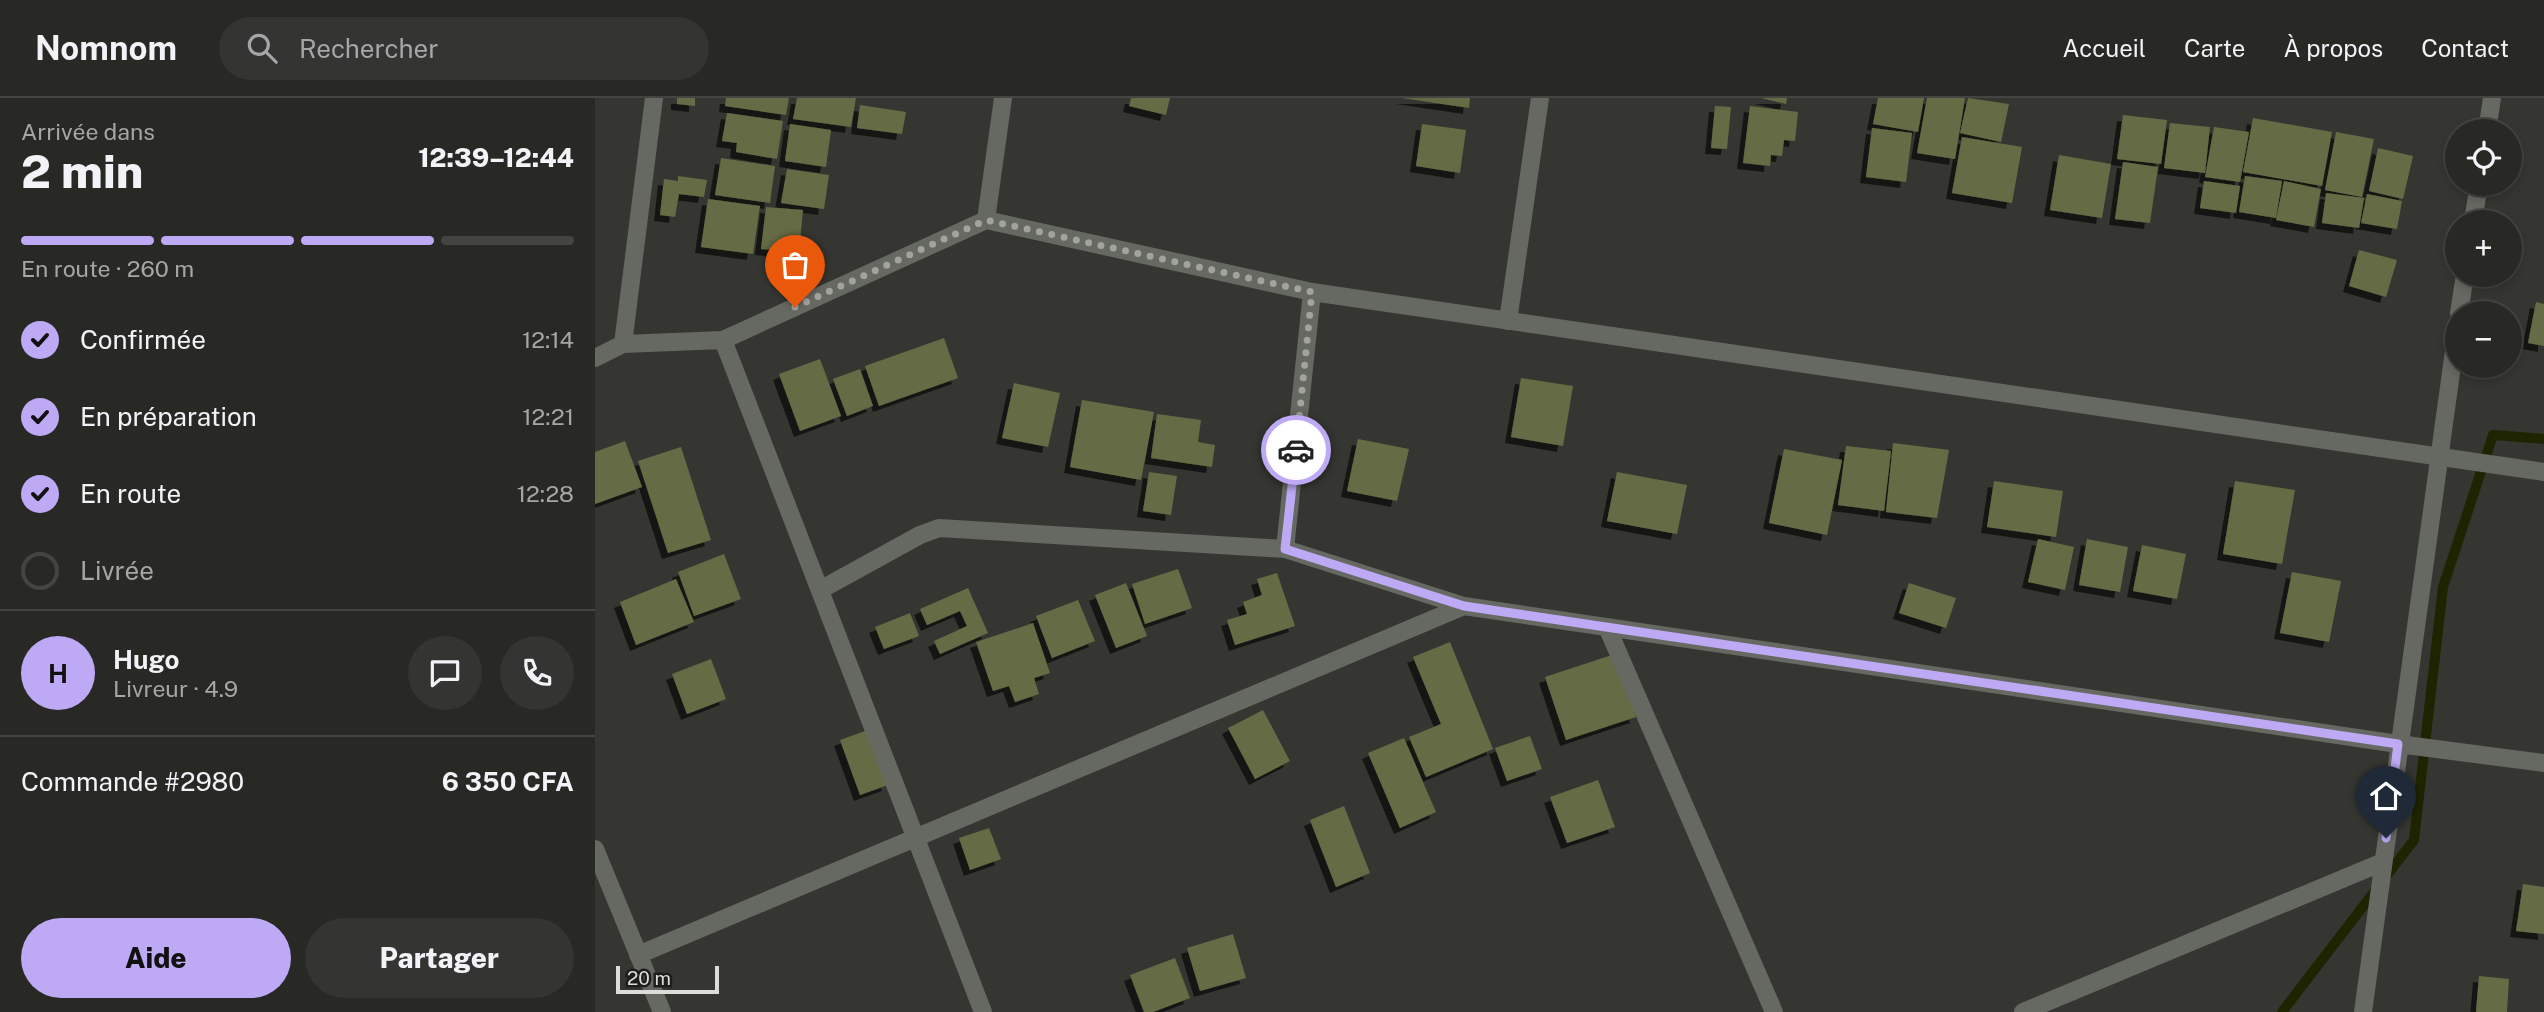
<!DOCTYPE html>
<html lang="fr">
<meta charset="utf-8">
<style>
:root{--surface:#282825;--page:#343432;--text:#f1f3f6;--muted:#a5a6a7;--line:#444442;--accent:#bea9f5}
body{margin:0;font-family:"Public Sans",sans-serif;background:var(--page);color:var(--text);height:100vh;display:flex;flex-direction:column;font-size:26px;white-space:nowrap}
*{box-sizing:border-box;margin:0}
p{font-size:23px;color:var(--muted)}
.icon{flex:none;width:38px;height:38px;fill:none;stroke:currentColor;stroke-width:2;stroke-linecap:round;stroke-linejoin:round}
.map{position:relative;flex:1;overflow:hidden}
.panel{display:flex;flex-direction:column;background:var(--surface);width:595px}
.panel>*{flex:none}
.fabs{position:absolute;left:1850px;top:21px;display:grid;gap:14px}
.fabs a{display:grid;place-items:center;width:77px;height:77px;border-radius:50%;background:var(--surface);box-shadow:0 4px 10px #0003,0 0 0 2px var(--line);font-size:35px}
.scale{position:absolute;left:21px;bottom:18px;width:103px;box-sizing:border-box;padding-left:7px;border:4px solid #dcdcd9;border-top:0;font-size:19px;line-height:24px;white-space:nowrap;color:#dcdcd9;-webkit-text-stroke:5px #1d1d1b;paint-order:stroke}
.pin{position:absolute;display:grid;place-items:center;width:60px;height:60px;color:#fff;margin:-72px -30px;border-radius:50% 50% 50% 0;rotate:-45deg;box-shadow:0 0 7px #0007}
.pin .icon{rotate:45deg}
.courier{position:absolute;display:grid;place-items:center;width:70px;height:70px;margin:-35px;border:5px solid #bea9f5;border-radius:50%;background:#fff;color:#222;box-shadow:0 2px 9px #0007}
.summary em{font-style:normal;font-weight:800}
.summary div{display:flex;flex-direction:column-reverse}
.summary{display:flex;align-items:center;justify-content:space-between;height:119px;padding:0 21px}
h1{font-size:46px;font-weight:800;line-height:52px}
.bar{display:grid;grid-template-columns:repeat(4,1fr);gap:10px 7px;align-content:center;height:84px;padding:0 21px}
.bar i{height:9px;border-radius:5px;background:var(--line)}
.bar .active{background:var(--accent)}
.bar p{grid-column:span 4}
.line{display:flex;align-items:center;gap:18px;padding:0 21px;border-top:2px solid var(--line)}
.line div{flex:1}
.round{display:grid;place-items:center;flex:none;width:74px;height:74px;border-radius:37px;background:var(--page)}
ol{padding:0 21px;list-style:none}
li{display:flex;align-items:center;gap:21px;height:77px}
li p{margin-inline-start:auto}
li .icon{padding:7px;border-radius:50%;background:var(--accent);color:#111;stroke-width:4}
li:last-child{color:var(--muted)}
li i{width:38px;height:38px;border:4px solid var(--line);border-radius:50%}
.primary-button{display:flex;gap:14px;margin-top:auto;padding:14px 21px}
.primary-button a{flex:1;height:80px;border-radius:42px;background:var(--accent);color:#111;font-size:28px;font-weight:800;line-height:80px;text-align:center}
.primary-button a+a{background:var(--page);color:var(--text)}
header{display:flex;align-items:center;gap:42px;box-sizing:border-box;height:98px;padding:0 35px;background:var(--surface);border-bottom:2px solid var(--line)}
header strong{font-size:33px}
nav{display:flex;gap:38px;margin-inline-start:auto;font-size:24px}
.search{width:490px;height:63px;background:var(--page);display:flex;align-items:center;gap:18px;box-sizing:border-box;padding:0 24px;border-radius:38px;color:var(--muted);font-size:26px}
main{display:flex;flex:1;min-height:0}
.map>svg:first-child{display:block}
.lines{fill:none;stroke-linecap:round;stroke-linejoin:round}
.stream{stroke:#1f2400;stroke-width:10}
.building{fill:#656c45;filter:url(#shadow)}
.street{stroke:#666862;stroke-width:18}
.done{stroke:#a2a29e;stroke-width:7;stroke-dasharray:0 12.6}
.route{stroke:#bea9f5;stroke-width:9}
</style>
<header>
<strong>Nomnom</strong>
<div class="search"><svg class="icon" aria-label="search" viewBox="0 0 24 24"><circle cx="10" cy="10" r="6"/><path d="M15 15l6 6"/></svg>Rechercher</div>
<nav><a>Accueil</a><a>Carte</a><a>À propos</a><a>Contact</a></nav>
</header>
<main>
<section class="panel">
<div class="summary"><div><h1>2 min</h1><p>Arrivée dans</p></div><em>12:39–12:44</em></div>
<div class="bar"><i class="active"></i><i class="active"></i><i class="active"></i><i></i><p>En route · 260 m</p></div>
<ol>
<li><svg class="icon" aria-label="check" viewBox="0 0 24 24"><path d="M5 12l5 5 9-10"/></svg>Confirmée<p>12:14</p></li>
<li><svg class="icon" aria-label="check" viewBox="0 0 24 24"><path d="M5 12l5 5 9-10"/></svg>En préparation<p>12:21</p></li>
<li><svg class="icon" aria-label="check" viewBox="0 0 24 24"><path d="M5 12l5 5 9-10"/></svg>En route<p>12:28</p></li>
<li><i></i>Livrée</li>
</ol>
<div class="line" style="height:126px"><b class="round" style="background:var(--accent);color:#111">H</b><div><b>Hugo</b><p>Livreur · 4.9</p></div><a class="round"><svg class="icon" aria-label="chat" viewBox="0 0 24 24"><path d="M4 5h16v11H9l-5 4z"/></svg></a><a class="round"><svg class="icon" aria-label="phone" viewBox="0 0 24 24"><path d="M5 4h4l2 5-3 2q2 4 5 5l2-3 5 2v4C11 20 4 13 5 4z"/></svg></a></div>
<div class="line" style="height:91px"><div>Commande #2980</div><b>6 350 CFA</b></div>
<div class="primary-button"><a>Aide</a><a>Partager</a></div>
</section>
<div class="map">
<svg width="1949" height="914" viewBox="0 0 1949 914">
<defs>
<filter id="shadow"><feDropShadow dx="-6" dy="6" stdDeviation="0" flood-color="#0009"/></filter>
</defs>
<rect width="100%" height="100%" fill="#353631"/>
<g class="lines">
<path class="stream" d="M1687,914l132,-172 29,-253 50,-152 51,4"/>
</g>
<path class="building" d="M82,0h18v8l-18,-2z
M131,0h63l-3,17 -61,-9z
M202,0h59l-5,29 -58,-8z
M536,0h39l-4,17 -37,-9z
M807,0h68l-1,10z
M1166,0h26l-1,6z
M1283,0h46l-6,34 -45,-8z
M1332,0h38l-10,61 -38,-6z
M1373,0l41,6 -8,38 -41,-9z
M265,7l46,7 -4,22 -45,-6z
M1120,8l16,1 -4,42 -16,-1z
M1155,8l48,6 -3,29 -11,-1 -2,16 -11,-1 -1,11 -27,-3z
M132,15l56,8 -6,38 -41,-7 1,-9 -15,-2z
M1528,17l44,5 -6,44 -44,-5z
M1658,20l79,14 -10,54 -79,-14z
M1575,25l40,4 -5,46 -41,-5z
M195,26l41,6 -5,37 -41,-6z
M827,26l44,6 -6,43 -44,-7z
M1619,29l35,5 -9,50 -35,-5z
M1277,30l40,5 -6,49 -40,-5z
M1741,34l38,7 -12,58 -37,-7z
M1367,39l60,10 -10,56 -60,-10z
M1783,50l35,8 -10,43 -34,-8z
M1464,57l52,9 -9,54 -52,-8z
M126,60l54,8 -5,37 -55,-8z
M1528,64l35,5 -8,56 -35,-4z
M192,71l42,6 -5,34 -43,-6z
M83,78l29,4 -3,17 -25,-3 -4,23 -15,-2 4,-36 14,2z
M1650,78l37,5 -6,37 -37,-6z
M1609,83l36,5 -4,27 -36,-5z
M1689,83l37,8 -7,38 -38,-7z
M1731,95l38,5 -5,30 -37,-5z
M1772,96l35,7 -5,28 -36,-6z
M113,101l52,7 -7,48 -52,-7z
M171,109l37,3 -4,43 -38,-4z
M1764,152l38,10 -11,37 -37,-11z
M1941,204l8,2v42l-16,-3z
M349,240l14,40 -79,28 -14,-40z
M225,261l21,57 -41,15 -21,-57z
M265,271l13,37 -26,10 -14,-37z
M926,280l52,8 -10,60 -52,-9z
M419,285l46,10 -12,54 -46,-9z
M487,302l72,12 -13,68 -71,-13z
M562,316l44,6 -3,22 17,3 -3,22 -61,-9z
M763,341l51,10 -12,52 -50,-10z
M30,343l17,46 -47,17v-52z
M1298,345l56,7 -12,68 -51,-6z
M1251,348l45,5 -7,60 -46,-6z
M86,349l30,93 -43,13 -30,-92z
M1189,351l58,11 -15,75 -58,-12z
M554,374l28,4 -6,39 -28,-4z
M1022,374l70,13 -10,49 -70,-13z
M1399,383l69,10 -7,46 -69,-10z
M1640,383l60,9 -13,74 -59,-10z
M1443,441l36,8 -9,43 -37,-8z
M1492,441l41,8 -8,45 -41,-7z
M1547,447l44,9 -9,45 -44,-8z
M129,456l17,45 -47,17 -16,-44z
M583,471l14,39 -47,16 -13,-40z
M1697,474l49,9 -12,61 -49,-9z
M682,475l18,53 -60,19 -8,-25 20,-6 -4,-12 19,-7 -5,-16z
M81,481l18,43 -58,23 -16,-43z
M531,485l21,53 -31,12 -21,-53z
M1314,485l47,15 -10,30 -47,-15z
M373,490l20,45 -48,21 -6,-13 33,-15 -7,-15 -33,14 -7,-16z
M483,502l17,41 -43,17 -16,-42z
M315,515l9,23 -35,13 -9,-22z
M438,525l17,50 -16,5 5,16 -24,8 -6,-16 -16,5 -17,-49z
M855,544l43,107 -67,28 -17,-40 32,-13 -28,-67z
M1020,556l21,63 -70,23 -21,-63z
M116,561l15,40 -39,15 -15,-40z
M668,612l27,51 -35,18 -27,-51z
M273,632l20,55 -28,10 -20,-55z
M935,638l12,33 -35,12 -12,-33z
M809,640l32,74 -36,16 -32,-75z
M1003,682l17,47 -48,16 -17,-46z
M749,708l26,67 -34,14 -26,-67z
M394,730l12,31 -31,11 -11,-32z
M1928,786l21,3v47l-28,-3z
M638,836l13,44 -46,13 -13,-43z
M580,860l15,40 -37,14h-9l-14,-37z
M1884,878l30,3 -2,33h-31z"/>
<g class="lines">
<path class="street" d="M1892,33l5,-33
M391,122l17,-122
M1878,124l6,-38
M1864,215l6,-38
M913,223l32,-223
M128,242l260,672
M28,246l31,-246
M0,260l28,-14 100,-4 263,-120 326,72 1232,180
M690,451l27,-257
M225,492l100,-55 19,-7 346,21 179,57 934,138 146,19
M1012,529l167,385
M0,751l67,163
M43,857l826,-349
M1428,914l360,-150
M1768,914l94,-683"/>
</g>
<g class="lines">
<path class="done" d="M200,209l191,-87 326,72 -16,158"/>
<path class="route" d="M701,352l-11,99 179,57 934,138 -12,94"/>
</g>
</svg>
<div class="fabs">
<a><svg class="icon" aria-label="locate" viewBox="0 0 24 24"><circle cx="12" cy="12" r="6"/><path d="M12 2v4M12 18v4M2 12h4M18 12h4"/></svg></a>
<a>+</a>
<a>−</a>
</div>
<div class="scale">20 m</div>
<div class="pin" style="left:200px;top:209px;background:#ea580c"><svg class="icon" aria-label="bag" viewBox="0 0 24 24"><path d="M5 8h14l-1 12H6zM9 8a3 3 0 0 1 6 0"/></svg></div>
<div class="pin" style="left:1791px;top:740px;background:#1f2937"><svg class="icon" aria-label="home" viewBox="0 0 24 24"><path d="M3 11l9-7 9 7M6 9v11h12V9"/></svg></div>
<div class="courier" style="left:701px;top:352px"><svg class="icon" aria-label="car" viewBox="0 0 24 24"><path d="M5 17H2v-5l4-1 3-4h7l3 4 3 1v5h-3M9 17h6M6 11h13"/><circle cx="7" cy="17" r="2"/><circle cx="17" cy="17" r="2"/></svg></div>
</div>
</main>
